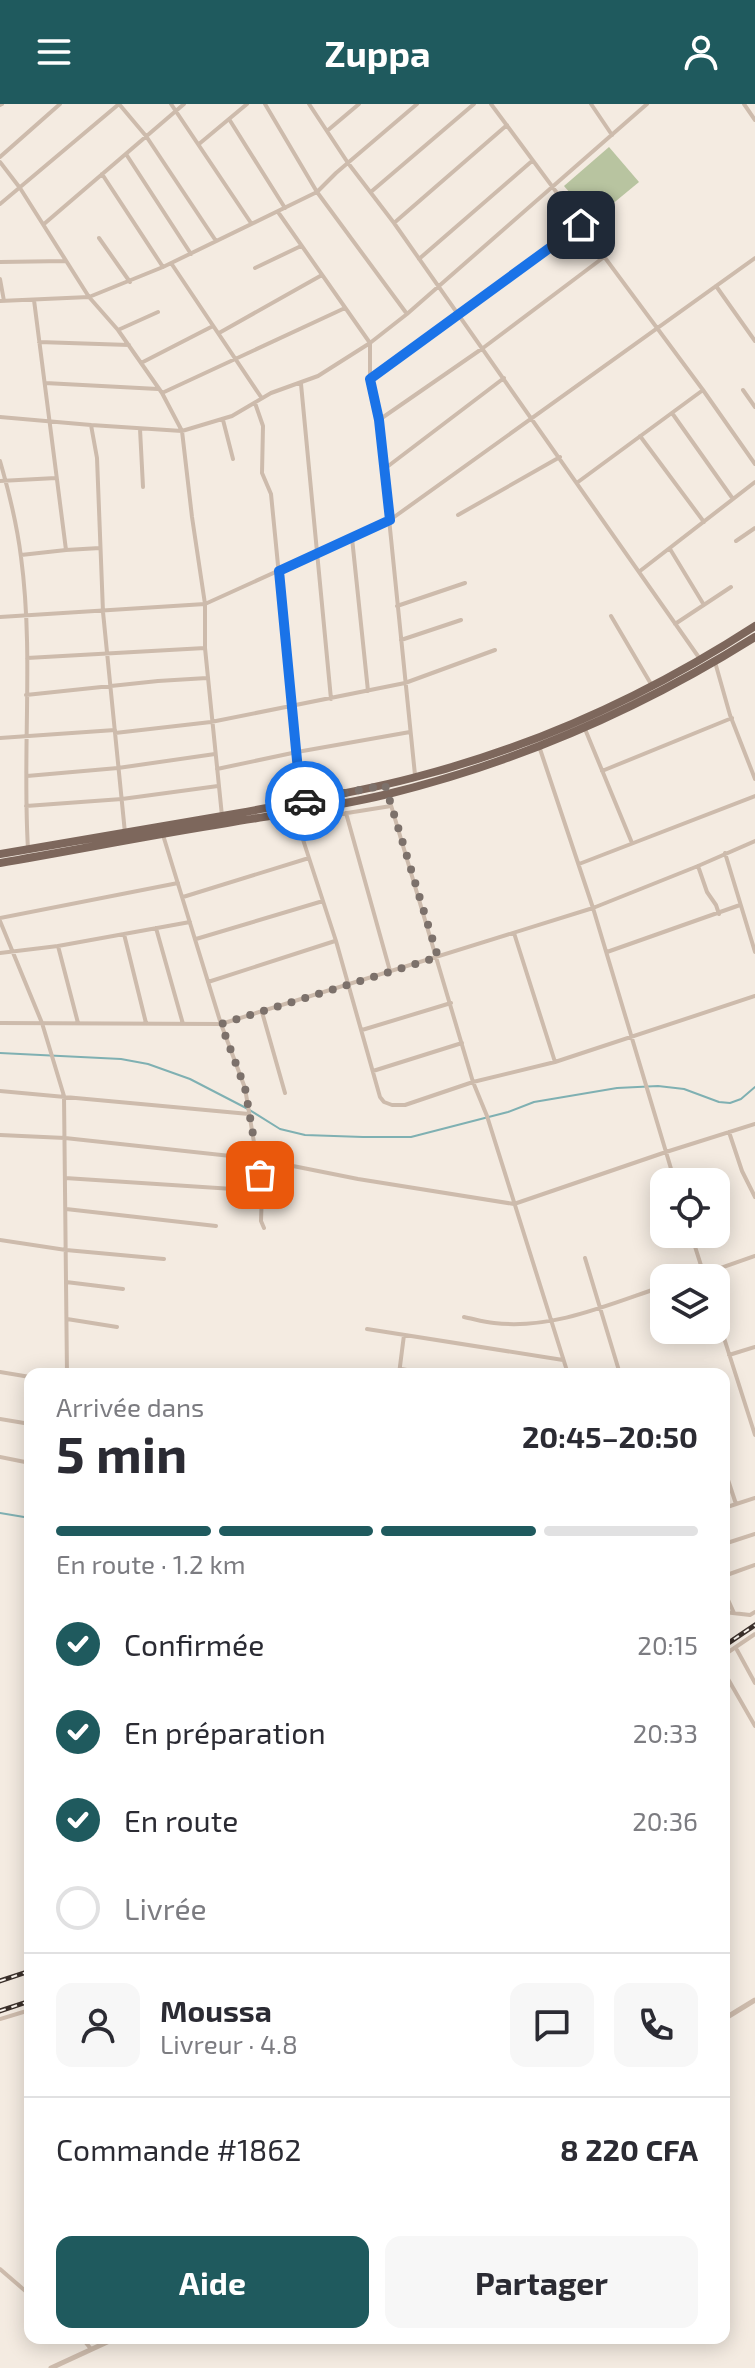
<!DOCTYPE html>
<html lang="fr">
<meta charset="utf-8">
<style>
:root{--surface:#fff;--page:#f7f7f7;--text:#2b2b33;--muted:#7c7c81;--line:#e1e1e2;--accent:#1f5a5e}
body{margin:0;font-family:"Exo 2",sans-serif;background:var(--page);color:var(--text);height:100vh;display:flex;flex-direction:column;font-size:30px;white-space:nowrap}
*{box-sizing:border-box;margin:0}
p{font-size:26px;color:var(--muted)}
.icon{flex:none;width:44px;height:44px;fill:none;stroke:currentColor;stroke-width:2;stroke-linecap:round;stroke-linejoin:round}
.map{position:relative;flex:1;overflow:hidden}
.details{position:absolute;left:24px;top:1264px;width:706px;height:976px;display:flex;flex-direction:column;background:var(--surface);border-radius:16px;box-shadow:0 4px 20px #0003}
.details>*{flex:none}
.fabs{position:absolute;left:650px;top:1064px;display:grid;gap:16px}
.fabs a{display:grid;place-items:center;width:80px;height:80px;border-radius:16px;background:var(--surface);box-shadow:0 4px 20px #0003;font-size:40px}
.pin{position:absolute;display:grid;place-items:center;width:68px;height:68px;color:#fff;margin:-34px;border-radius:16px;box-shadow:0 4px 12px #0006}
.courier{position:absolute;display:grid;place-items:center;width:80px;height:80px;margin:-40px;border:6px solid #1a73e8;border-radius:50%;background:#fff;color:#222;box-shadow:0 2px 10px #0007}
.overview em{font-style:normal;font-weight:700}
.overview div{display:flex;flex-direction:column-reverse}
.overview{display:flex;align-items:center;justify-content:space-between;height:136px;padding:0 32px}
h1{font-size:52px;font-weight:700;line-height:60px}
.bar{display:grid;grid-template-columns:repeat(4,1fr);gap:12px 8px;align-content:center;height:96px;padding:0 32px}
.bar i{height:10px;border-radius:6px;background:var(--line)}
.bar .active{background:var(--accent)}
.bar p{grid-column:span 4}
.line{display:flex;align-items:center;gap:20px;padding:0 32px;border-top:2px solid var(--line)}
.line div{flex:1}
.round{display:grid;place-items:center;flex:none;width:84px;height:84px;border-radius:16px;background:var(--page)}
ol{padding:0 32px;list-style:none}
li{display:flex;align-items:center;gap:24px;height:88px}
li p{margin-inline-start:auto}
li .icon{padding:8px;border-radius:50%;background:var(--accent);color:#fff;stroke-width:4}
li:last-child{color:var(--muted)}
li i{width:44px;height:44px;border:4px solid var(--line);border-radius:50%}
.primary-button{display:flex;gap:16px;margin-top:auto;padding:16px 32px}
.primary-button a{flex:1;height:92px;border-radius:16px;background:var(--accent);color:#fff;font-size:32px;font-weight:700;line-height:92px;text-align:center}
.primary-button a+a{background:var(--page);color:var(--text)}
header{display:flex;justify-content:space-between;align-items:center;height:104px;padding:0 32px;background:var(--accent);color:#fff;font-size:36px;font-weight:700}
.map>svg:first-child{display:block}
.green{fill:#b8c4a0}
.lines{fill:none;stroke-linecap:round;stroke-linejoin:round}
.stream{stroke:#7fb0b2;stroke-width:2}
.minor{stroke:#cdbbac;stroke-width:4}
.tertiary{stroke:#cdbbac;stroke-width:5}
.primary{stroke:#7d675c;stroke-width:8}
.rail-casing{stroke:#3b302b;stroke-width:5}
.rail{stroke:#fbf5ee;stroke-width:2;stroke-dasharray:6;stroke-linecap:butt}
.done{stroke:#7c716b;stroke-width:8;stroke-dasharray:0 14.4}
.route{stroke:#1a73e8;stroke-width:10}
</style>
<header><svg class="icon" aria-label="menu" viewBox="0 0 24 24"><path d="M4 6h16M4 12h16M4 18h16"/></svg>Zuppa<svg class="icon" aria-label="person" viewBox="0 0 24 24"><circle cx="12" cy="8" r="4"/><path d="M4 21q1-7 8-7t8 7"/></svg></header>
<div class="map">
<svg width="755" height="2264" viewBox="0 0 755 2264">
<rect width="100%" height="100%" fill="#f4ebe1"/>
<path class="green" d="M609,43l30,35 -46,38 -29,-34z"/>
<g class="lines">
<path class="stream" d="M0,949l121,6 27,5 42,15 58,30 32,20 25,6 58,2h48l97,-25 26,-10 83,-14 41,-2 26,3 35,13 11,1 11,-4 14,-12
M0,1409l30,5"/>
<path class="minor" d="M119,0l27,32 70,105
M171,0l80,119
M265,0l52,88 90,122
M309,0l39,59 46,60 306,436
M491,0l212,286 52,74
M591,0l21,31
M744,0l11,16
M0,1l2,-1
M229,15l56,89
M327,27l32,-27
M199,40l48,-40
M126,50l65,100
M0,53l60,-53
M0,58l20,26 69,109 29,33 44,63 20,38 10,86 13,87v44l17,168
M102,70l61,93
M372,87l102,-87
M0,100l119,-100
M394,119l113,-98
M44,120l140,-120
M99,134l31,44
M419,155l113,-98
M0,158l66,-1
M171,159l90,134
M255,164l46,-22
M0,175l4,22
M716,182l39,55
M34,196l32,250
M0,197l89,-4 74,-30 154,-75 19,-19 81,-69
M118,226l40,-18
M219,229l103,-58
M39,238l90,3
M141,259l72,-37
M370,275l211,-154
M45,279l113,6
M301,280l30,315
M743,286l12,17
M162,289l183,-85
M255,299l8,23 -1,47 9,21 30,305
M672,309l61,86
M0,313l91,8 91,6 50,-15 39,-23 47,-17 52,-33 -92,-131
M223,316l10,39
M379,316l104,-72 121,-91
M91,321l6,33 6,154 22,221
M140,325l3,58
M640,332l64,86
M0,357c9,31 17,64 21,96 13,97 1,195 7,292
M383,366l121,-92
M0,377l56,-3
M578,378l125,-92
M458,411l102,-58
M352,434l16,153
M736,437l19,-13
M670,445l34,56
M21,451l45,-5 34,-2
M640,467l115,-89
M397,502l68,-23
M611,512l40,68
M0,513l205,-13 185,-84 365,-262
M675,520l56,-37
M401,536l60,-20
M27,554l178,-10
M715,558l15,53 25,64
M26,591l132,-14 49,-3
M585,625l47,114
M115,629l96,-11 194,-39 90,-33
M0,634l115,-8
M539,642l54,162 82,274
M217,665l80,-17 113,-20
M602,667l130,-53
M415,671l-36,-355 -9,-41v-36l37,-29 240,-210
M27,672l91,-8 97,-14
M385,681l88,297 14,34 81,258
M26,702l96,-7 96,-13
M294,708l42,129 44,156 4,5 8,3h13l68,-23 82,-20 200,-66
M346,709l44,158
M297,717l94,-15
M163,731l58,189 24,64 17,103 -1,30 3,7
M725,749l30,99
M579,760l176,-68
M698,762l9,26 9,13 3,9
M183,793l126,-39
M0,814l178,-35
M0,817l42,102 22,73 3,278
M156,824l27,96
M514,829l41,129
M124,830l22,89
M196,835l127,-38
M58,842l20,77
M607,848l133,-47
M0,849l58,-7 132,-24
M208,878l127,-41
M262,908l23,81
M0,919l221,1 372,-116 105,-42 57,-25
M362,926l89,-27
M373,967l89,-28
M0,987l249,23
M729,1028l13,39 13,26
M0,1031l65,3 193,21 100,20 156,25 152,-52 89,-28
M65,1074l197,13
M66,1105l150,17
M691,1130l14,44
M0,1136l66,10 98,9
M585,1154l35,116
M692,1174l63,-22
M66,1178l57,7
M716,1209l39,122
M464,1213c10,2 20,5 30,6 59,7 116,-19 170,-37
M67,1215l50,8
M367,1225l196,31
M729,1251l26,-8
M401,1265l29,5
M0,1268l30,5
M399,1270l5,-39
M0,1315l30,5
M0,1353l30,6
M724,1364l12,36
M724,1404l31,-10
M724,1440l31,-10
M724,1472l31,-11
M724,1487l10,22
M724,1508l26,3 5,-3
M737,1546l18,33
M724,1551l31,-21
M724,1568l31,54
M0,1915l30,-9
M0,2165l30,26
M82,2234l9,11"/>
<path class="tertiary" d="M724,1915l31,-19
M51,2264l65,-30"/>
<path class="primary" d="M0,750c80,-13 160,-27 240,-41 57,-11 115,-20 172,-35 122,-31 238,-84 343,-152
M0,759c76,-13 151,-28 227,-40 54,-9 108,-16 161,-29 130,-32 254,-86 367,-157"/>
<g class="rail-casing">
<path id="rail" d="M724,1542l31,-21
M0,1877l30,-10
M0,1907l30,-10"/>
</g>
<use href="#rail" class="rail"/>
</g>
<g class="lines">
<path class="done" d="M260,1071l-15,-87 -24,-64 217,-67 -53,-172 -80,16"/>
<path class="route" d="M305,697l-4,1 -22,-231 111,-51 -11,-100 -9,-41 211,-154"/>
</g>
</svg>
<div class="fabs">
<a><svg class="icon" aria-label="locate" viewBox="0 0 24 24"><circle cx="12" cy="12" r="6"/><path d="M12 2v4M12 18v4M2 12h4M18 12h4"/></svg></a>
<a><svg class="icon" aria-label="layers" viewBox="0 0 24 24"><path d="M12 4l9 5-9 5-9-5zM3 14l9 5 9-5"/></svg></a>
</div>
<div class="pin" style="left:260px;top:1071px;background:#ea580c"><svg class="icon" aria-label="bag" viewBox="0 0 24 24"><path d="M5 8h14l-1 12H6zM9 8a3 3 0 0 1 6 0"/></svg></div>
<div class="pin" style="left:581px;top:121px;background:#1f2937"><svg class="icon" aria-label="home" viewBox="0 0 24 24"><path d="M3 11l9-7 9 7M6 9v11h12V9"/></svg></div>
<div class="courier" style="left:305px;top:697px"><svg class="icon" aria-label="car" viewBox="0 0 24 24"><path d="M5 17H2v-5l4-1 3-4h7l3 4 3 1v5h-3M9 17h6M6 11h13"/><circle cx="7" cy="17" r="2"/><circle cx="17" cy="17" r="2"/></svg></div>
<section class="details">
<div class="overview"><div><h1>5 min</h1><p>Arrivée dans</p></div><em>20:45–20:50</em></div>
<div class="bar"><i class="active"></i><i class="active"></i><i class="active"></i><i></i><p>En route · 1.2 km</p></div>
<ol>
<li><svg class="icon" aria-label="check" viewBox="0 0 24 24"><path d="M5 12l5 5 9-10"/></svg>Confirmée<p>20:15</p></li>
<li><svg class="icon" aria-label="check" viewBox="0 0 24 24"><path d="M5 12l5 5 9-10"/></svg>En préparation<p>20:33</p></li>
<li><svg class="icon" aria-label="check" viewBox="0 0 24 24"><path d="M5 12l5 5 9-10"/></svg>En route<p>20:36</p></li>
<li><i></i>Livrée</li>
</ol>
<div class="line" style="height:144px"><a class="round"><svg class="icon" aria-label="person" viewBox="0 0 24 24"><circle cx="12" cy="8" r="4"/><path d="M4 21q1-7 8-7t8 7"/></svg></a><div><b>Moussa</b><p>Livreur · 4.8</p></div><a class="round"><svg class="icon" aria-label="chat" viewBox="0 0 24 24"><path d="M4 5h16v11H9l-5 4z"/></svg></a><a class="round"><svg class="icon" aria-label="phone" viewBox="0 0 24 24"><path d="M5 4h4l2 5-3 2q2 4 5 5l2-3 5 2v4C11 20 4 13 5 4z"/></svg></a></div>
<div class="line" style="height:104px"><div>Commande #1862</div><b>8 220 CFA</b></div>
<div class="primary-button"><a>Aide</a><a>Partager</a></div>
</section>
</div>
